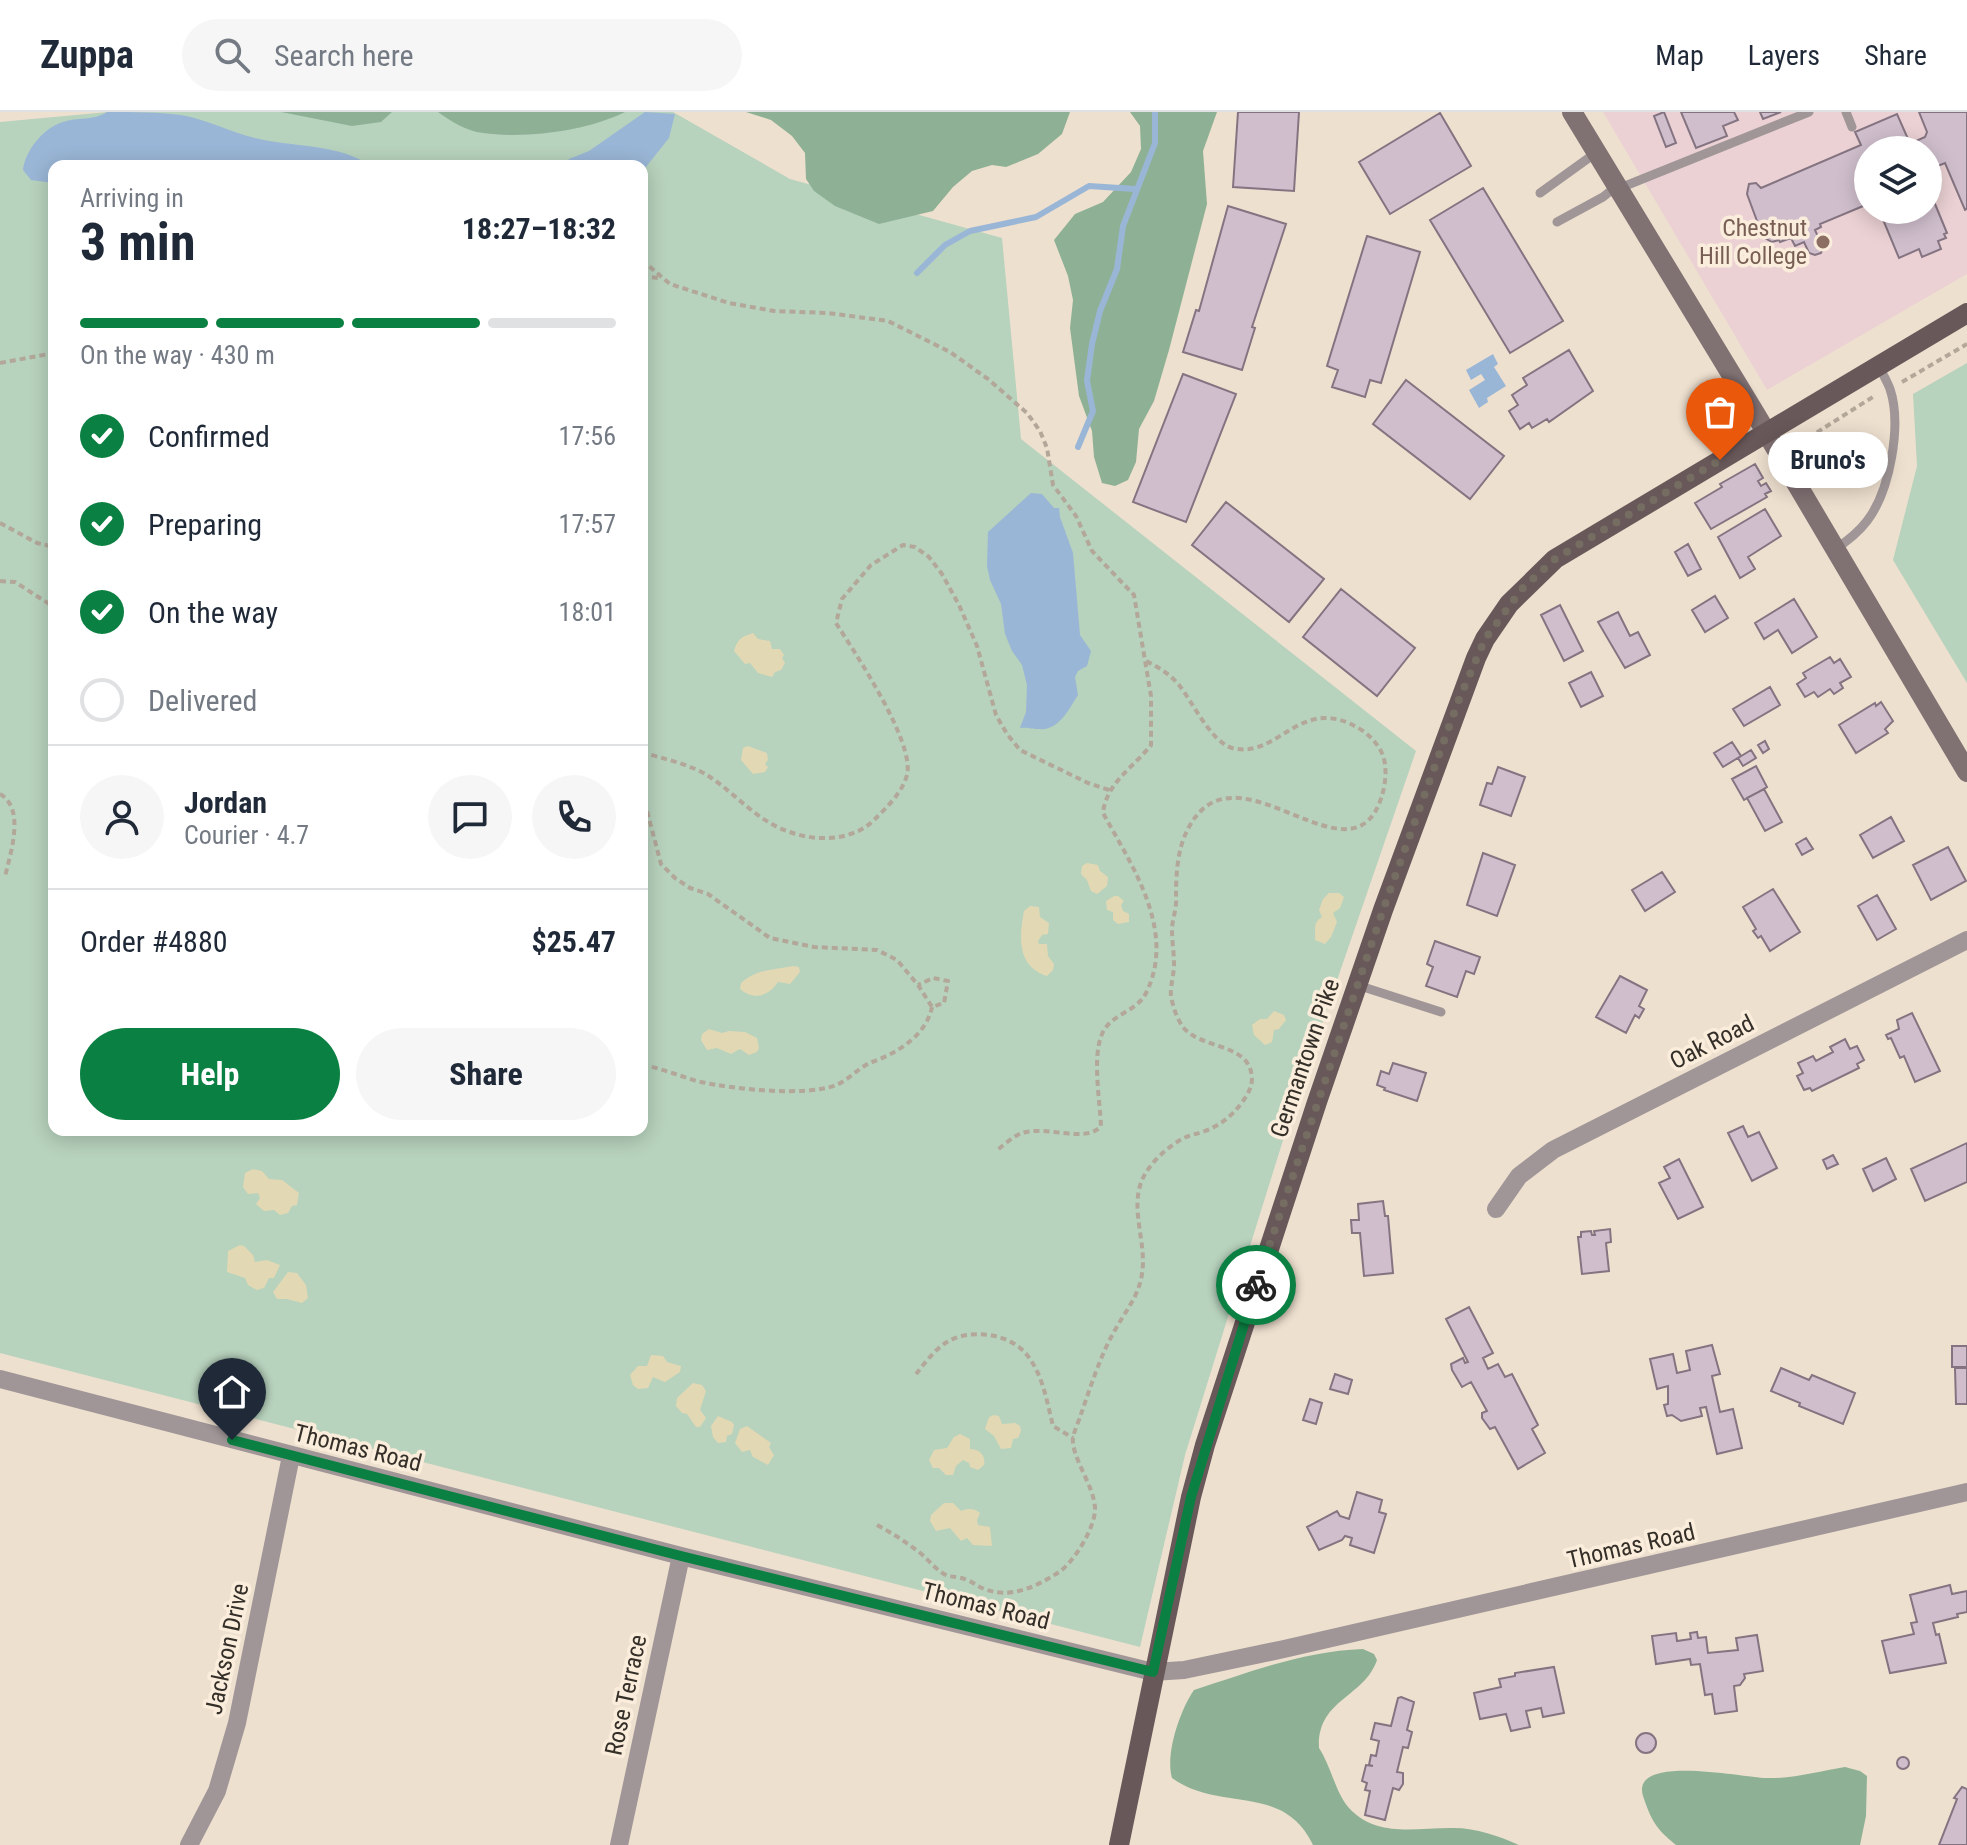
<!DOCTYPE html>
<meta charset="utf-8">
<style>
:root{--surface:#fff;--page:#f6f6f7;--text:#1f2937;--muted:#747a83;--line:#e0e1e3;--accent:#0b8043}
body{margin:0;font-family:"Roboto Condensed",sans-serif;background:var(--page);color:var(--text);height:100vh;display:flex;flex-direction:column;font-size:30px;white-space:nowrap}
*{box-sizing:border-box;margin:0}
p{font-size:26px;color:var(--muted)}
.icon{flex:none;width:44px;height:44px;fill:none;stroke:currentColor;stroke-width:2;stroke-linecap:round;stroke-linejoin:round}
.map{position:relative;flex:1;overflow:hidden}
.side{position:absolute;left:48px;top:48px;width:600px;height:976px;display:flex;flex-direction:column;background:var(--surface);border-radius:16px;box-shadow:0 4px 20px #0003}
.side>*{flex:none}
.buttons{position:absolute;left:1854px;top:24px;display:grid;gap:16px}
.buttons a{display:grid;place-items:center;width:88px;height:88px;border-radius:50%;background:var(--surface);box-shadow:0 4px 20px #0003;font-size:40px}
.pin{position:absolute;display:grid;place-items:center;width:68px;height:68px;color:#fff;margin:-82px -34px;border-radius:50% 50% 50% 0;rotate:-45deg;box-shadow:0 0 8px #0007}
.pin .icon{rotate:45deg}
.courier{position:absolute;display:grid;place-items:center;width:80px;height:80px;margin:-40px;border:6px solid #0b8043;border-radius:50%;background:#fff;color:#222;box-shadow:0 2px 10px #0007}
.bubble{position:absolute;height:56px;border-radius:28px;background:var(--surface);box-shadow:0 4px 20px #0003;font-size:26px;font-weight:700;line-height:56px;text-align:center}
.summary em{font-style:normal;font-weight:700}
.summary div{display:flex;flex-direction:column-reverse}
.summary{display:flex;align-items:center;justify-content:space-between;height:136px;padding:0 32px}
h1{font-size:52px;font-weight:700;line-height:60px}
.bar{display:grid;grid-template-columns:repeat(4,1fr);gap:12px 8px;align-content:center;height:96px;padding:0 32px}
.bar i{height:10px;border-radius:6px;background:var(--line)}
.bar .selected{background:var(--accent)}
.bar p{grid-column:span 4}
.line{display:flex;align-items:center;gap:20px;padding:0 32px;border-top:2px solid var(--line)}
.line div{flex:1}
.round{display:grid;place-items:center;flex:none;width:84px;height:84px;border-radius:42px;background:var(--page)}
ol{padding:0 32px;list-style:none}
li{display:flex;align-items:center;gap:24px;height:88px}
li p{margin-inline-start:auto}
li .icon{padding:8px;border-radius:50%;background:var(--accent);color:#fff;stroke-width:4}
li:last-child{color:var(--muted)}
li i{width:44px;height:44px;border:4px solid var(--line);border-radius:50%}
.primary-button{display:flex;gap:16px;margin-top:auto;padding:16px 32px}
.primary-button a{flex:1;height:92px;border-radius:48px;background:var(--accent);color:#fff;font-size:32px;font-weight:700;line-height:92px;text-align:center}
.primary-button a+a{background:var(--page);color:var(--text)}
header{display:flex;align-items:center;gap:48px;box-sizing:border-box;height:112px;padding:0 40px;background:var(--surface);border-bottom:2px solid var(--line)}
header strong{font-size:38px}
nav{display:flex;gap:44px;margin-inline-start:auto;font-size:28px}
.search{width:560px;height:72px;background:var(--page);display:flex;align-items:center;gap:20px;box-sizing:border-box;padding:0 28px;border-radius:44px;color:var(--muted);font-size:30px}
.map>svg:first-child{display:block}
.education{fill:#ebd1d4;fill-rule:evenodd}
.green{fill:#b7d2bd;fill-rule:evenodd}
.forest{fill:#8eb195}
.sand{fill:#e2d9b4}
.water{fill:#9ab6d6}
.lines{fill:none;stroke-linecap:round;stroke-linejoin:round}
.stream{stroke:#9ab6d6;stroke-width:6}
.building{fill:#d0becd;stroke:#847481;stroke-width:2}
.path{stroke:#b2a799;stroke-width:4;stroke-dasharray:6 4;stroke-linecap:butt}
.lane{stroke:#a09697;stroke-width:9}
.street{stroke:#a09697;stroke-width:18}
.secondary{stroke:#807173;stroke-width:20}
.primary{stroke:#695859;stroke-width:20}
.done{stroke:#756d62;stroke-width:8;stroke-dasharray:0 14.4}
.route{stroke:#0b8043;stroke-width:10}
.education-dot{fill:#8d6e63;stroke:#fbeddc;stroke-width:3}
.labels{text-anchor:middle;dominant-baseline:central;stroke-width:7;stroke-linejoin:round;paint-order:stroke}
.education-label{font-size:24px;fill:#785e54;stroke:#fbeddc;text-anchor:end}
.street-label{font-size:24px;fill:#342f28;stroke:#fbeddc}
</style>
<header>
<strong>Zuppa</strong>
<div class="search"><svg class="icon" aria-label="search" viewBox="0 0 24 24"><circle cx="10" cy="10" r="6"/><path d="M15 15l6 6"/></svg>Search here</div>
<nav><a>Map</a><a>Layers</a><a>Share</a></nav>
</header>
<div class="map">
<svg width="1967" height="1733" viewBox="0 0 1967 1733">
<rect width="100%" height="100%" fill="#eee0cf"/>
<path class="education" d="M1603,0h364v162l-200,116zM1868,38h60v60h-60z"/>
<path class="green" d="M108,0h565l117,67 212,59 19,201 395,312 -123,357 -108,347 -45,192 -1140,-294v-1231zM54,54h588v964h-588z
M1967,251v320l-74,-123 24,-94 -4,-72z"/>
<path class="forest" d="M281,0h111l-11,10 -29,4z
M438,0h187c-38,19 -99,27 -142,21 -17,-2 -31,-11 -45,-21z
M746,0h324l-8,22 -24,20 -32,13 -14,-2 -20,6 -19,16 -20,24 -54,13 -44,-18 -21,-15 -8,-12 -1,-26 -13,-17 -21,-16z
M1130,0h87l-14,39 4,53 -38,146 -15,51 -15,28 -3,33 -8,18 -13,6 -13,-3 -8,-26 -2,-26 -13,-35 -9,-68 3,-28 -5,-24 -14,-36 21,-26 28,-12 28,-30 10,-23 -1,-23z
M1363,1537l11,5 3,6c-13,38 -60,39 -58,88 12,18 17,46 30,60 29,31 69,19 105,20 22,0 45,8 65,17h-206c-30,-63 -93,-32 -141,-67 -7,-24 8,-68 22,-88 56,-18 110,-39 169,-41z
M1845,1655l15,4 7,5 -1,40 -6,29h-184c-20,-16 -25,-25 -33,-49 -13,-43 102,-18 123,-18 27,1 53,-7 79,-11z"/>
<path class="sand" d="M753,521l5,6 12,2 2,8h8l4,6 -2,3 3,5 -4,7 -6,2 -3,5 -14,-4 -8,-10 -5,1 -11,-13c4,-13 8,-14 19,-18z
M748,634l19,7 1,7 -3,4 3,3 -3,5 -12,2 -12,-14 2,-12z
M1087,751l11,2 2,6 8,6 -1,9 -10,8 -6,-3 -4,-11 -6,-6 1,-8z
M1329,781h10l5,4 -4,11 -7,5 4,9 -6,15 -6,7 -10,-4c1,-10 -3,-17 7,-23l-3,-7 4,-11z
M1114,784h4l6,5 -3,4 2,6 6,3v8l-11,2 -5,-4v-8l-6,-2 -1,-9z
M1030,794l9,1 1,10 9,6 -1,11 -6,1 -4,6 1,3h8l1,12 6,8 -1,6 -6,6c-30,-10 -28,-38 -23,-65z
M793,854l6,1 1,5 -10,12 -12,-2c-9,14 -25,19 -38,7l1,-6c16,-14 31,-13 52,-17z
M1274,899l10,4 2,5 -7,9 -5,1 -2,12 -7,3 -11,-10 -2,-10 8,-6h7z
M709,917l13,4 7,-2 16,1 12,6 2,10 -2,4 -8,3 -9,-6 -9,5 -14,-6 -10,2 -6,-10 1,-6z
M253,1057l9,2 7,8 13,1 17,13 -2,12 -5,1 -4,7 -8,2 -6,-5 -10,1 -8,-7 4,-6 -2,-5 -10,1 -5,-7 2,-14z
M240,1133l4,1 9,9 2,7 12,-2 13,5 -6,13h-5l-5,10 -7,2 -9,-5 -3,-7 -18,-6 1,-21z
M288,1160l9,1 9,12 2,13 -6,5 -15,-4h-10l-4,-7z
M651,1243l12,1 4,6 14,4 -1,6 -15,10 -12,-5 -5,11 -10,1 -5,-4 -3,-10 8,-9h9z
M693,1271l9,2 4,6 -6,19 6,8 -6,9h-4l-9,-13 -5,-1 -6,-7 1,-8z
M994,1303l5,1 3,8 13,-1 5,3 1,5 -3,7 -5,1 -2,9 -10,1 -7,-13 -9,-7 4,-12z
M718,1304l14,6 2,3 -2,9 -5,2 -1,6 -8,1 -5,-6 -2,-11z
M747,1314l24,17 -2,4 5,8 -6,10 -15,-8 -3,-7 -8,2 -7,-9 5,-14z
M960,1322l10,5v10c10,0 16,7 14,16l-6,5 -8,-3 -1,-4 -6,-3 -7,6 -3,9h-7l-7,-7h-6l-4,-8 5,-10 13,-2 7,-11z
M944,1391h9l8,8c6,-3 14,-3 19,2l-3,7 1,5 12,2 2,19 -19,-1 -6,-7 -6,3 -11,-13 -14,3 -6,-10 1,-6z"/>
<path class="water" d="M107,0c25,0 50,0 74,3 29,5 54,20 83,25 36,7 77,5 107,26h-317v17l-23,-3 -8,-10c2,-19 20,-42 40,-48 14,-5 31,-1 44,-10z
M645,0l30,2 -6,24 -27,34v-6h-78l5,-7 20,-8z
M1493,242l5,10 -4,3 12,19 -19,12 1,4 -9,6 -10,-18 16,-10 -4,-6 -10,6 -5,-10z
M1031,381l11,1 12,14h5l1,9 13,36 7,82 11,16 -4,15 -9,5 -3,6 3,18c-9,14 -19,36 -39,34 -8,0 -11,-2 -19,-1l6,-16 1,-27 -5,-20 -10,-14 -7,-17 -4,-30 -11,-24 -3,-14 1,-34z"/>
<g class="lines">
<path class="stream" d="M917,161l28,-28 25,-14 66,-14 53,-31 46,3
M1078,335l15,-36 -6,-30 5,-37 8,-33 17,-42 6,-43 32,-83v-31"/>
</g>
<path class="building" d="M1238,0h61l-5,79 -61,-4z
M1664,0l12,31 -10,4 -12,-31z
M1681,0h53l4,8 -15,6 4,10 -31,12z
M1760,0h21l-18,7z
M1919,0h48v97l-2,1 -20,-47 -12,5 -5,-18h-60v54l-48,20 1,3 -6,3 8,18 -2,5 -6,2 -6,-2 -5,-11 -9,4 -4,-8 -11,4 -1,-2 -7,2 -9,-5 -16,-43 2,-10 7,-1 5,5 100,-43 -6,-13 42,-18 11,25 6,3 11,-5 2,-5z
M1440,1l31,53 -81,48 -31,-52z
M1928,75l19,46 -3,1 2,4 -8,3 3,8 -19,8 -3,-8 -20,9 -20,-48h49z
M1483,76l80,133 -53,32 -80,-133z
M1228,94l58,18 -34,103 3,1 -13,42 -59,-18 13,-42 3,1z
M1367,124l53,16 -39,131 -11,-3 -5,17 -33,-10 6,-17 -11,-4z
M1569,238l24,41 -44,31 -2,-3 -15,9 -3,-5 -9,6 -11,-18 9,-6 -6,-10 15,-10 -4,-7z
M1183,262l53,20 -50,128 -53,-20z
M1406,268l98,76 -34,43 -97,-75z
M1755,352l8,14 -5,3 3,5 5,-3 5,8 -6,3 2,3 -56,32 -16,-26 27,-16 -2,-3z
M1226,390l98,77 -35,43 -97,-77z
M1765,397l16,27 -33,21 7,12 -15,9 -22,-41z
M1688,432l13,25 -13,7 -13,-24z
M1341,477l74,59 -38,48 -74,-59z
M1715,484l13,22 -23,14 -13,-22z
M1794,487l23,38 -25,16 -14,-23 -14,9 -9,-16z
M1560,493l23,46 -19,10 -23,-46z
M1618,500l12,24 8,-4 12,23 -25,13 -27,-46z
M1830,545l4,6 6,-4 11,18 -11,6 3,5 -9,6 -4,-5 -12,8 -4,-5 -9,5 -8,-13 9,-6 -3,-5z
M1591,560l12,24 -22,11 -12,-24z
M1770,575l10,18 -36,21 -11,-17z
M1881,590l12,19 -8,8 3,4 -32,20 -17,-28 36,-22 1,3z
M1765,629l4,8 -6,4 -5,-8z
M1732,630l9,14 -18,11 -9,-14z
M1751,638l5,8 -13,8 -5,-8z
M1756,654l11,21 -23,13 -12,-21z
M1498,655l27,10 -14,39 -31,-11 7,-22 5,1z
M1764,677l18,33 -17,9 -18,-33z
M1891,705l13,24 -31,17 -13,-23z
M1806,726l7,11 -11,6 -6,-11z
M1948,735l18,34 -35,19 -18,-35z
M1483,741l32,12 -18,51 -30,-11z
M1662,760l13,20 -30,19 -13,-21z
M1773,777l27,43 -30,19 -9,-15 -3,2 -5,-7 3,-2 -13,-22z
M1877,783l19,34 -19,11 -19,-34z
M1435,829l45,16 -6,17 -8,-3 -9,26 -31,-11 7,-19 -6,-3z
M1620,864l27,14 -8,16 5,3 -5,9 -4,-3 -9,18 -30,-16z
M1912,901l28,58 -25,11 -11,-26 -4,2 -9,-20 -3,1 -2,-4 13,-6 -2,-9z
M1845,927l5,10 7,-3 7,14 -7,4 2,4 -47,23 -2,-3 -6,2 -7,-14 6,-3 -5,-10 15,-7 3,5 17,-9 -3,-5z
M1393,951l33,10 -9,28 -33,-11 1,-2 -8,-3 4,-14 8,3z
M1743,1014l5,11 11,-5 18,36 -25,13 -24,-48z
M1967,1031v39l-42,19 -14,-32z
M1833,1043l5,9 -11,5 -4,-9z
M1886,1046l10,21 -23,12 -10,-22z
M1679,1047l24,48 -25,12 -19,-36 11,-5 -6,-11z
M1383,1089l2,15h3l5,57 -29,3 -4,-43h-8l-1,-13h8l-1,-16z
M1610,1117l1,13 -5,1 3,28 -27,3 -4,-37h3v-5l10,-1 1,4h3l-1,-4z
M1469,1195l24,46 -10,5 5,11 10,-5 7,13 7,-3 26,51 -6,4 13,24 -27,16 -23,-42 -5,2 -8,-11v-5l5,-2 -16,-29 -9,5 -10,-17 -1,-6 12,-6 2,5 3,-1 -22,-43z
M1712,1233l8,29 -8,2 8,36 13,-3 9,39 -25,6 -11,-47 -6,1 2,8 -21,5 -9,-6 -5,1 -3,-11 4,-1v-18l-11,3 -7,-30 23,-5 4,19 13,-3 -4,-19z
M1952,1234h15v21h-15z
M1781,1256l28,12 3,-5 43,18 -12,31 -44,-18 1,-3 -29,-12z
M1955,1256h12v36h-11z
M1335,1262l17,6 -4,14 -18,-5z
M1310,1287l12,4 -6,21 -13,-4z
M1357,1380l25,8 -3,12 7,2 -12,39 -24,-8 2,-7 -7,-2 -3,4 -23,10 -12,-23 30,-16 3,5 9,3z
M1950,1473l2,9 15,-3v21l-10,2 1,3 -25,6 3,12 3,-1 7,29 -56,10 -8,-32 32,-7 -3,-11 6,-1 -7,-27z
M1697,1520l1,6 8,-1 2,16 30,-3 -2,-12 21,-3 6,36 -19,3 1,4 -5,7 -6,1 3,25 -22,3 -3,-20 -7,1 -5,-31 -9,1 -1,-6 -34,5 -4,-28 24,-3 1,8 14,-2 -1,-6z
M1554,1555l10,46 -21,4 -2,-9 -15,3 4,16 -19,4 -5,-17 -26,5 -6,-26 27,-6 -2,-8 16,-3v-3z
M1401,1585l13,5 -7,28 5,2 -4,16 -5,-1 -6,25 6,1v11l-4,6 -6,-2 -8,32 -20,-5 5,-24 -5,-1 2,-7 -5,-2 4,-16 7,1 -4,-1 2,-10 5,1 3,-15 -8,-2 4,-16 16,3 7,-28z
M1636 1631a10 10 0 1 1 20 0a10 10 0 1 1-20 0Z
M1897 1651a6 6 0 1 1 12 0a6 6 0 1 1-12 0Z
M1962,1675l5,2v56h-28l18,-46 -3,-1z"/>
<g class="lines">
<path class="path" d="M642,148l28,24 59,19 45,8 54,2 60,8 62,31 38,27 39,34 13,18 7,17 6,37 23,31 16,35 42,44 17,101v49c-17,22 -45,38 -48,68 29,53 74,118 43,180 -9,19 -36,21 -44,41 -10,23 -2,67 -1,92 -15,18 -54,-1 -79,7 -9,3 -18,12 -26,18
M642,164l16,2
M0,251l54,-10
M1902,270l65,-38
M1800,331l76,-48
M0,411l37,20 17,4
M0,469l15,1 39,25
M642,640c21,7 49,12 68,25 27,18 48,45 80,55 27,10 64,9 85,-13 12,-12 27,-26 32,-44 8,-33 -52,-122 -71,-152l6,-24 29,-34 32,-20 12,2 14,10 13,17 17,31 18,41 19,69 11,19 13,16 68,33 21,7
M642,680l19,72 14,14 15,10 18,6 62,44 44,9 63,3 20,10 21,25 14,22 12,-4 4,-22 -15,-3 -15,7
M0,682c26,15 10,60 5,83
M642,953c20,3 39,12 59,17 32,7 105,15 135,3 13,-5 23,-18 36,-23 25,-9 54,-26 60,-55
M916,1262c9,-11 18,-24 31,-32 23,-14 63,-9 80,13 16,20 20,47 26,71l20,12
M877,1413c15,8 29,17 42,27 9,7 15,16 25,22 8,4 15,2 23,6 6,2 10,6 15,8 27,12 54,-1 77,-16 15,-10 36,-44 36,-63 0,-22 -24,-52 -22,-71 1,-7 6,-17 8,-24 10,-28 19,-58 34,-84 10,-18 22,-32 26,-51 8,-33 -12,-67 1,-99 7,-16 24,-32 40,-41 7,-4 15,-5 23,-8 16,-6 28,-16 38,-30 5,-7 9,-14 9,-23 -2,-36 -51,-28 -69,-51 -6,-8 -10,-20 -12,-31 -1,-10 3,-21 3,-32 0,-11 -2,-23 -2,-34 0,-11 5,-21 4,-32 0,-21 1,-46 10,-65 44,-96 150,42 189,-21 8,-14 12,-32 10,-48 -2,-14 -11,-25 -22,-33 -62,-41 -83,29 -131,17 -21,-6 -40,-47 -53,-63 -9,-11 -21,-18 -33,-24"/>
<path class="lane" d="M1846,0l6,15
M1620,76l189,-76
M1540,81l57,-41
M1557,110l46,-25 15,-12
M1834,438c12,-8 24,-17 33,-29 23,-30 35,-96 23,-132 -3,-8 -8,-16 -11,-23
M1357,873l84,27"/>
<path class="street" d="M1496,1097l23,-33 34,-26 414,-210
M0,1267l681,177 472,116 31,-2 100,-21 683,-157
M189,1733l28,-54 20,-68 54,-267
M619,1733l62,-289"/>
<path class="secondary" d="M1572,0l184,303 211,357"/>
<path class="primary" d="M1119,1733l72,-348 14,-52 112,-343 66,-192 93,-252 9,-19 24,-35 46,-45 412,-246"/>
</g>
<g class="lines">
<path class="done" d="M1256,1173l127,-375 75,-208 27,-63 37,-50 33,-30 165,-99"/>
<path class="route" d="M232,1328l449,116 472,116 38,-175 65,-212"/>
</g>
<circle class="education-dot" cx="1823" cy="130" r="8"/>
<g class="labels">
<g class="education-label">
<text x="1807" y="116">Chestnut<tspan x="1807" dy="28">Hill College</tspan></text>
</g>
<g class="street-label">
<text transform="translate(1712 930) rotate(-27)">Oak Road</text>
<text transform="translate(1305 946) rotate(-71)">Germantown Pike</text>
<text transform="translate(358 1336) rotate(14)">Thomas Road</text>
<text transform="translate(1631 1434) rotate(-13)">Thomas Road</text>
<text transform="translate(986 1494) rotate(14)">Thomas Road</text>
<text transform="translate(227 1537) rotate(-78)">Jackson Drive</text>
<text transform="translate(626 1583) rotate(-78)">Rose Terrace</text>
</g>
</g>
</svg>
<div class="buttons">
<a><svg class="icon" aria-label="layers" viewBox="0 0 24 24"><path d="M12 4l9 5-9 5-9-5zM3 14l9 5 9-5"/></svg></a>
</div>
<div class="pin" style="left:1720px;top:348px;background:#ea580c"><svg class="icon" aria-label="bag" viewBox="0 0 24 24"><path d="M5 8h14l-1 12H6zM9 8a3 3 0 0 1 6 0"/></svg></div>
<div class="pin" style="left:232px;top:1328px;background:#1f2937"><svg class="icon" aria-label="home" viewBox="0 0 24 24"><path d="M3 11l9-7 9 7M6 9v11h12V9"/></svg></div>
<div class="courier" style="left:1256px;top:1173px"><svg class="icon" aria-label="bike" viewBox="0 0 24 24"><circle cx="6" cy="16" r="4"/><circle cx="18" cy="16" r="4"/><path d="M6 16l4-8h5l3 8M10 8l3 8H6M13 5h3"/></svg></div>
<div class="bubble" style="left:1768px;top:320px;width:120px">Bruno's</div>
<section class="side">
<div class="summary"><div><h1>3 min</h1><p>Arriving in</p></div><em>18:27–18:32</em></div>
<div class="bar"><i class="selected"></i><i class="selected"></i><i class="selected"></i><i></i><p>On the way · 430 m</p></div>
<ol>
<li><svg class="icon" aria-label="check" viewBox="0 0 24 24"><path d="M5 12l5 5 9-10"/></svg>Confirmed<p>17:56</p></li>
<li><svg class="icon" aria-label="check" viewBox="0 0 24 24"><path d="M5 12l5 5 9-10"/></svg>Preparing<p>17:57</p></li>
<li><svg class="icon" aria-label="check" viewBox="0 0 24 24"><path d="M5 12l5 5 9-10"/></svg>On the way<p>18:01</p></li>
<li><i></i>Delivered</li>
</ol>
<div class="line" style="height:144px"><a class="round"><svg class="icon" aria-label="person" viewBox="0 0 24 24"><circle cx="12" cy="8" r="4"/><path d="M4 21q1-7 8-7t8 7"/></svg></a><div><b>Jordan</b><p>Courier · 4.7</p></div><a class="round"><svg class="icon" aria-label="chat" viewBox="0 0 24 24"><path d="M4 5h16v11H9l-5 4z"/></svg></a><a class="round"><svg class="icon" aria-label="phone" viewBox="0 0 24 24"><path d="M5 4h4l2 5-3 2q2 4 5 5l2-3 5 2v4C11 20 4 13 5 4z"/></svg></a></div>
<div class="line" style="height:104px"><div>Order #4880</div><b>$25.47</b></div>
<div class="primary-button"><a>Help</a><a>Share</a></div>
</section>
</div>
